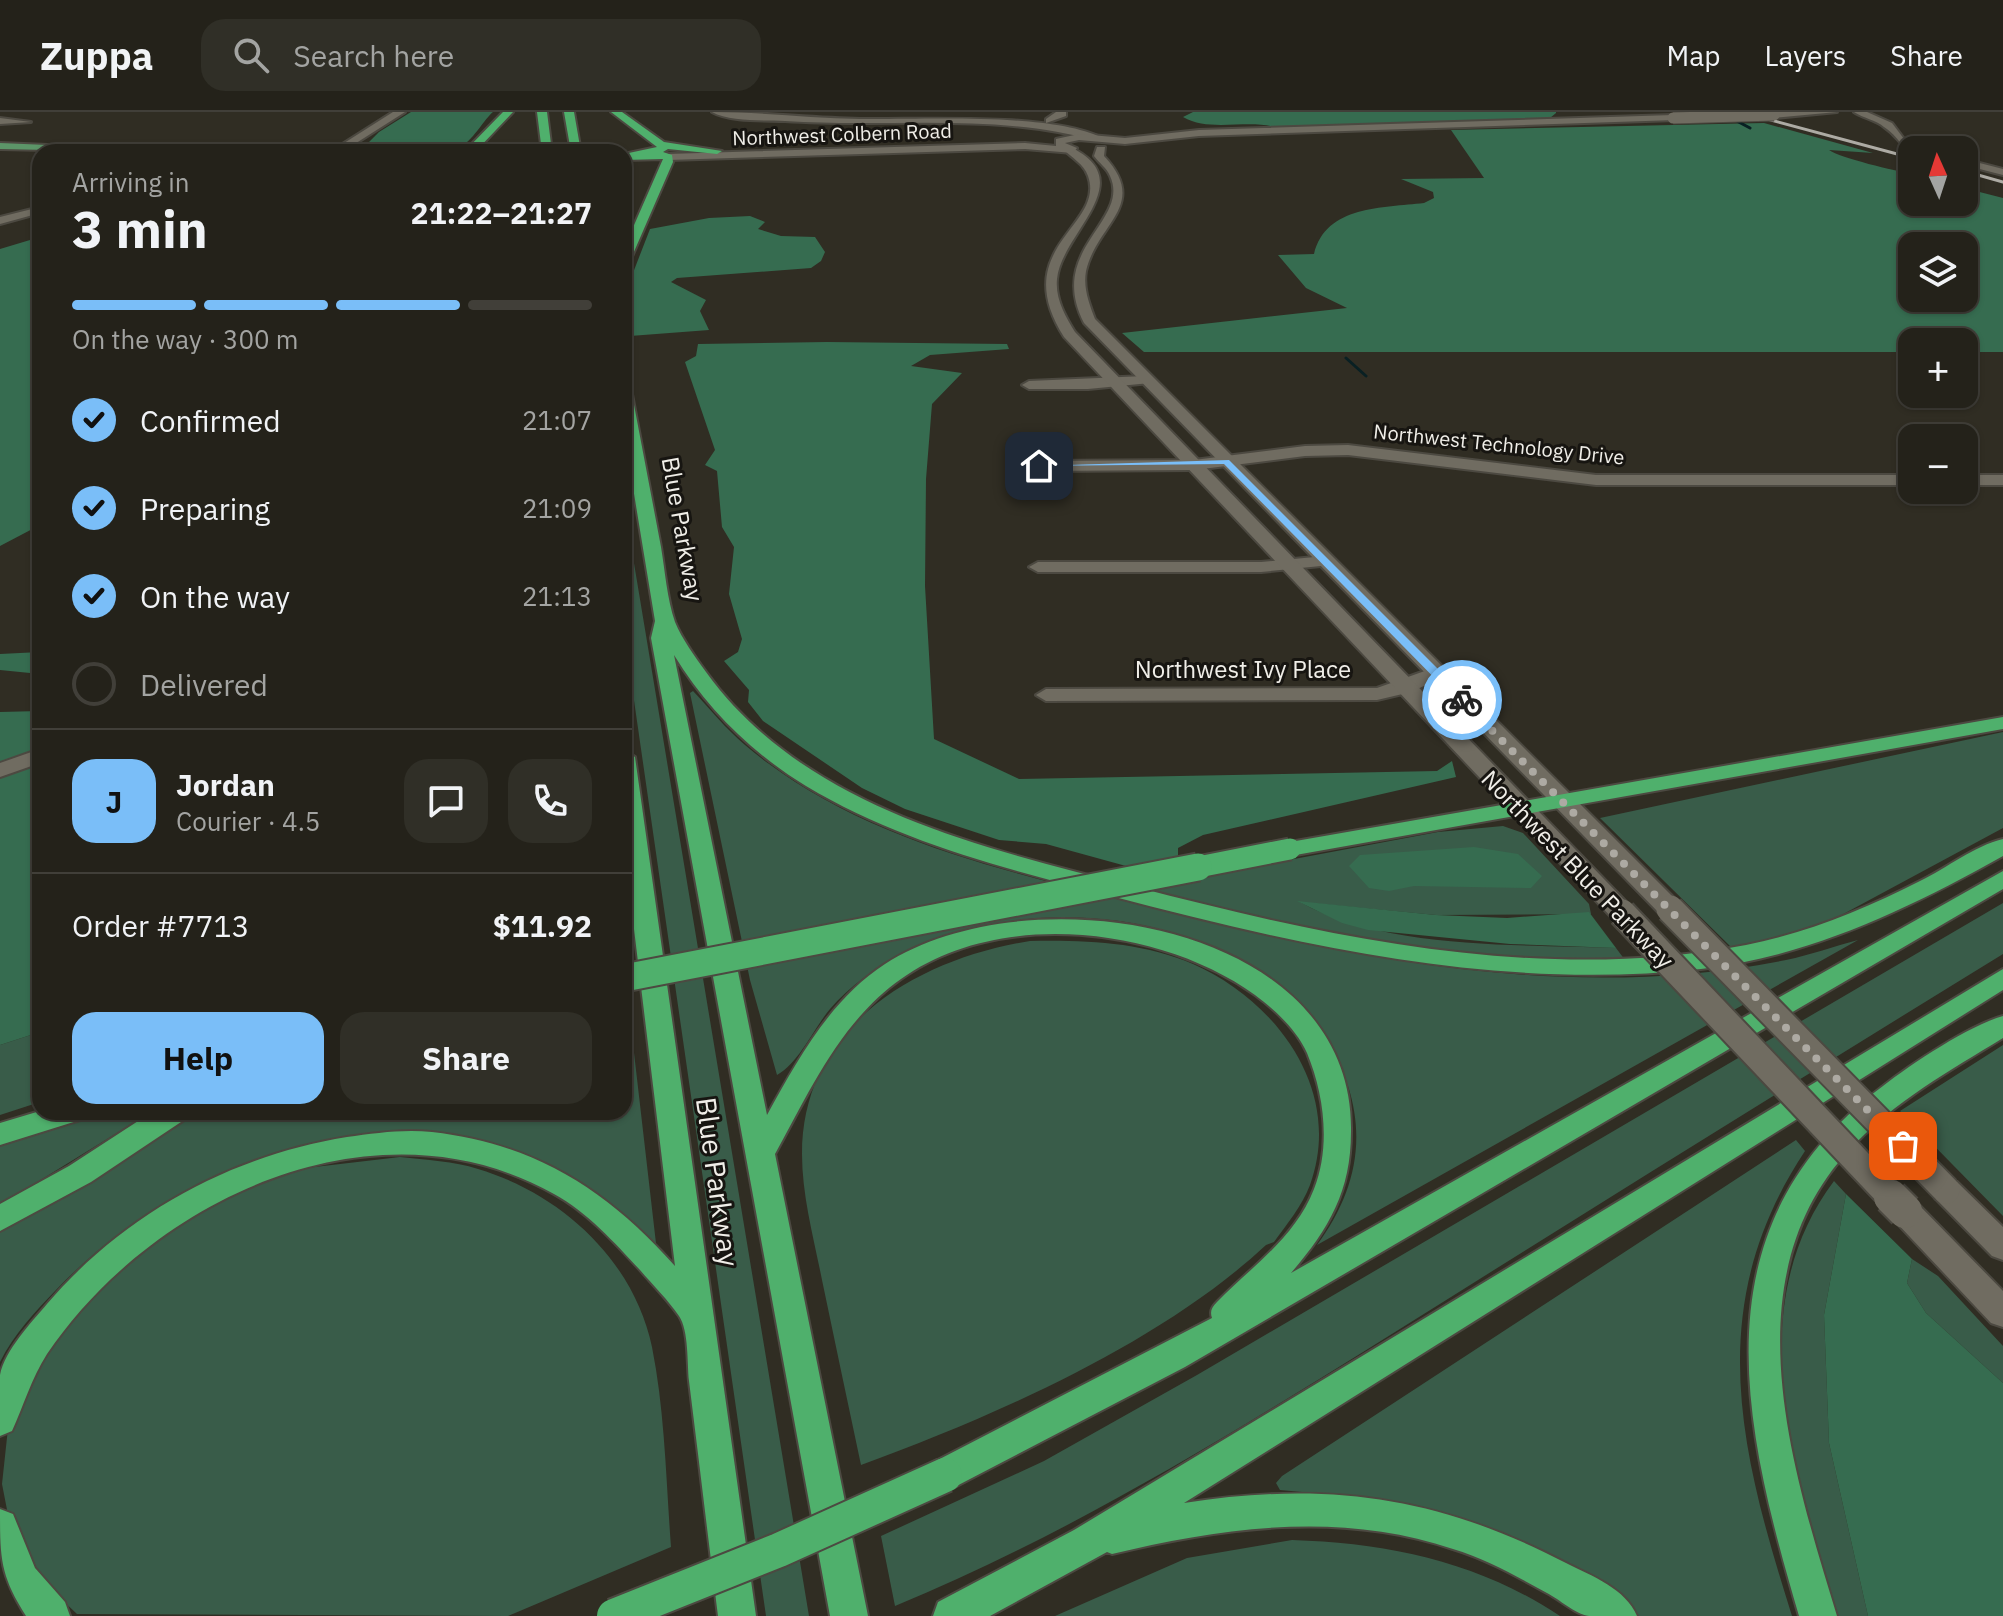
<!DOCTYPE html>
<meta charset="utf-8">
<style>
:root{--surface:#24221a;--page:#302f27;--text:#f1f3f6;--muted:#a3a4a2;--line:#413f39;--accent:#7abef8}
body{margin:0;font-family:"IBM Plex Sans",sans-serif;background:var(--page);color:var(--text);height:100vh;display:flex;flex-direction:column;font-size:30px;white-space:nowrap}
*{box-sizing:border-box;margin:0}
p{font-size:26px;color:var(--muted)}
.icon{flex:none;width:44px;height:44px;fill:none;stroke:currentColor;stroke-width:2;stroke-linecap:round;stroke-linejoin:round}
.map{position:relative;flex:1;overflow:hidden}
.drawer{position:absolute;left:32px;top:32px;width:600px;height:976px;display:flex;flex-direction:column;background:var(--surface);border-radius:24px;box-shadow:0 2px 6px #0004,0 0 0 2px var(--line)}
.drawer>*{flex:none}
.needle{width:52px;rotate:357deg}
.tools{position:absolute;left:1898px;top:24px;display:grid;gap:16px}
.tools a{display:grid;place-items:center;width:80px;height:80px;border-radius:16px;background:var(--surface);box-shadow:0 2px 6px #0004,0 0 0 2px var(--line);font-size:40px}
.pin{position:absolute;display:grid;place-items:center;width:68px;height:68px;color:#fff;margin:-34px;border-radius:16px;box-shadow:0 4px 12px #0006}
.courier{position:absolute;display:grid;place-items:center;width:80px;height:80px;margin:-40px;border:6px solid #7abef8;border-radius:50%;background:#fff;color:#222;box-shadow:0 2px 10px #0007}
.overview em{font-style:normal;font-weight:800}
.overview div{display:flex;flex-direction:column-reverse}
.overview{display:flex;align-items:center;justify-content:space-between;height:136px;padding:0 40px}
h1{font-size:52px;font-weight:800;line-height:60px}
.bar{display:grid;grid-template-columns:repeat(4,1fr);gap:12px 8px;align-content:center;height:96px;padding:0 40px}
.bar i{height:10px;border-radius:6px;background:var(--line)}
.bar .current{background:var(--accent)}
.bar p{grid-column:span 4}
.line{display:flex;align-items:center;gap:20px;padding:0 40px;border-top:2px solid var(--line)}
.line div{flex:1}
.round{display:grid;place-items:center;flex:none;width:84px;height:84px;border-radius:24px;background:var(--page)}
ol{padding:0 40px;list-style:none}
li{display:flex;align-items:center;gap:24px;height:88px}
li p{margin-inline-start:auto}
li .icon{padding:8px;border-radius:50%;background:var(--accent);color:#111;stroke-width:4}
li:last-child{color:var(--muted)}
li i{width:44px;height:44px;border:4px solid var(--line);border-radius:50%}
.button{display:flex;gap:16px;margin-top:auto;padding:16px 40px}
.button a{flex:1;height:92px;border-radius:24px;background:var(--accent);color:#111;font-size:32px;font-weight:800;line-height:92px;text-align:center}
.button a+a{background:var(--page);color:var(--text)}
header{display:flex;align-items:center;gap:48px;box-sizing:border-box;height:112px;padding:0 40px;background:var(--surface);border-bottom:2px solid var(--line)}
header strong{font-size:38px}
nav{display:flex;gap:44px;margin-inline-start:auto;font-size:28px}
.search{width:560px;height:72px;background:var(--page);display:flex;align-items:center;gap:20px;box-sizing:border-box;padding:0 28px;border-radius:24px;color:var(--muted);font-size:30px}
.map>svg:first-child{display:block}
.green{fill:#395c49}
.forest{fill:#366c50;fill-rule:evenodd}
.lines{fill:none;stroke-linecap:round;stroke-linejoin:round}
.stream{stroke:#092023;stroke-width:3}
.minor-casing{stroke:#4c4941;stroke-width:4}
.tertiary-casing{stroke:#4c4941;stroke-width:4}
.secondary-casing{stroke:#4c4941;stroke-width:4}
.primary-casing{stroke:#4c4941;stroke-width:4}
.motorway-casing{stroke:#4c4941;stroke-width:4}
.minor{fill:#706c61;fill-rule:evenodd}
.tertiary{fill:#706c61;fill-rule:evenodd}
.secondary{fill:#706c61;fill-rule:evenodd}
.primary{fill:#5c9568;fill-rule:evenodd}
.motorway{fill:#4fb06c;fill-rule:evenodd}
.rail{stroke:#adaba4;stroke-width:3}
.tertiary-bridge-far1-casing{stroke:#4c4941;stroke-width:31;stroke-linecap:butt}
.tertiary-bridge-casing{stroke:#4c4941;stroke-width:38;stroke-linecap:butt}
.secondary-bridge-casing{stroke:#4c4941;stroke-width:13;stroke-linecap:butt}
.motorway-bridge-far2-casing{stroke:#4c4941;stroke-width:25;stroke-linecap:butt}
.motorway-bridge-far1-casing{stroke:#4c4941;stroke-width:31;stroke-linecap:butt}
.motorway-bridge-casing{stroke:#4c4941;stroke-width:38;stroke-linecap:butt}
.tertiary-bridge-far1{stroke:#706c61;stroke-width:27}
.tertiary-bridge{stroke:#706c61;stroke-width:34}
.secondary-bridge{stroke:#706c61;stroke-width:11}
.motorway-bridge-far2{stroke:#4fb06c;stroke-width:21}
.motorway-bridge-far1{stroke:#4fb06c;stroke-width:27}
.motorway-bridge{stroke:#4fb06c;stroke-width:34}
.route{fill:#7abef8}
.done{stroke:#adaaa3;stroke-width:8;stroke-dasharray:0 14.4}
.labels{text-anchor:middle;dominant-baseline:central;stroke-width:6;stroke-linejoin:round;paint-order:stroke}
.far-street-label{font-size:20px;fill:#f0eee8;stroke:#171511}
.street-label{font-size:24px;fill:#f0eee8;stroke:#171511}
.near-street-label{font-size:28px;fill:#f0eee8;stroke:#171511}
</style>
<header>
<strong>Zuppa</strong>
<div class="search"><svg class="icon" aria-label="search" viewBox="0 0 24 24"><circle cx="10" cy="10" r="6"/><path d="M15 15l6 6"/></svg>Search here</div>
<nav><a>Map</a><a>Layers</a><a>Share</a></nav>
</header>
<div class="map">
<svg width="2003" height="1504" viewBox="0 0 2003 1504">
<rect width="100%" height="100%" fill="#302d23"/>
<path class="green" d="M624,391l185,1113h-43l-142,-985z
M693,579c17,18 33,38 52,54 110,93 256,125 392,159 213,54 430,100 649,56 25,-5 48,-14 72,-20l-541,305c35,-48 50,-100 31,-159 -46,-142 -228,-189 -360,-161 -58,12 -119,39 -158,84 -16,19 -31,54 -53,66l-27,-95 -60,-287z
M2003,620v96l-180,97 -87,22h-5l-131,-129z
M1503,714l20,7 66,71 2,10 -155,1 -136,-13c86,48 217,42 316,46l9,12c-105,0 -212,-6 -314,-28 -58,-13 -114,-29 -171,-44l298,-56z
M2003,791v51c-182,112 -363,224 -544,338 -183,114 -365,232 -564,314l-14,-70 163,-75 153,-86z
M1030,829c55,-1 112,1 163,23 84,37 151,127 117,221 -8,21 -23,39 -36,57l-8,3c-105,98 -271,171 -405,220 -13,-61 -26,-123 -39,-185 -8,-41 -20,-84 -20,-126 0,-129 116,-195 228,-213z
M624,854l33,286 -73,-63 -213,-54c-122,16 -230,66 -315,155 -21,22 -42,44 -56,72v-133l189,-117h435z
M40,920v70l-40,13v-70z
M2003,933v171l-103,-105z
M95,1000h56l-151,93v-64z
M1796,1028l9,11c-103,155 -65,300 -13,465h-158l-225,-109 -52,-10 -77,-7 -4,-7 6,-7z
M400,1045c26,3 54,4 78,12 84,25 156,92 174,178 13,65 14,134 19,200l-163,69 -431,-2 -37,-35 -31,-59 -7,-36 7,-65 57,-101 98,-88 91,-47 51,-15z
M1834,1069l12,13 -22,121 5,128 39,173h-30c-44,-135 -100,-308 -4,-435z
M1912,1147l26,17 65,70v37l-77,-70 -19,-30z
M1292,1428c96,3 187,22 268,76h-505l132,-58z"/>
<path class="forest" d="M411,0h82c-5,3 -18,24 -27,31 -17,12 -82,8 -102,4l15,-15z
M1193,0h363v1l-6,5 -271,10c-31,-10 -68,5 -96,-11z
M1764,11l109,30 -44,-3c11,8 67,21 83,24v28h52v-14l39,10v154h-39v-10h-52v10h-768l-22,-19 225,-25 -41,-20 -28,-33 36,-1c12,-49 69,-46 110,-51l10,-5 -1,-6 -32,-13 83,-1 -33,-48zM1912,134h52v52h-52z
M750,104l15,6 -7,7 23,7 34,1 10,15 -4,9 -10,7 -134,10 -6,4 35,18 -6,11 9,19 -79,6 -6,-40 26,-67 59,-11z
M40,125v288l-40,21v-297z
M827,230l180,2 2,5 -79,6 -19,11 51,7 -30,31 -6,75 -1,107 9,153 85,40 418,-8 15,-10 4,16 -253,58 -25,13v9l-52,9 -80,-22 -47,-4 -94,-31 -43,-21 -99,-67 -15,-19 1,-12 -25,-29 14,-9 4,-13 -13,-45 5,-47 -12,-20 -5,-56 -12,-6 10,-15 -30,-88 11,-6 2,-12z
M40,540v22l-40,-4v-16z
M40,599v37l-40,15v-51z
M40,650v270l-40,13v-269z
M1474,735l44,7 24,22 -11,12 -117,-2 -25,5 -20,-3 -20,-22 11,-11z
M1297,789l139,14 71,3 82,-6 27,36 -106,-4 -142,-14 -26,-7z
M1846,1082l66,65 -5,24 19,30 77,70v233h-135l-39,-173 -5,-128z"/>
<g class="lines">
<path class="stream" d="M1733,7l17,9
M1346,246l20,18"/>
<g class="minor-casing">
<path id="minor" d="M393,0h12l-63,40h-12z
M1056,0h10v4l-20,7v-4z
M0,6l31,4 -31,2z
M40,95v6l-40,11v-7z
M1145,264l5,1v6l-62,6h-59l-7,-4 7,-4z
M1348,333l248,30h316v10h-316l-248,-30 -43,1 -111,14 -155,1 -8,-5 8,-5 155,-1 111,-14z
M1964,363h39v10h-39z
M1325,444l9,5 -3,4 -70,7h-223l-9,-5 9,-5h223z
M1436,555l7,2 3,4 -3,4 -32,15 -34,8 -331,1 -10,-6 10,-6 331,-1z"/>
</g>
<g class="tertiary-casing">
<path id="tertiary" d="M712,0c49,0 98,6 148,7 62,1 190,-7 242,19l-5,3c-102,-29 -207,-13 -312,-20 -21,-1 -55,1 -73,-9z
M1854,0h13l25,11 12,16 25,11c-34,0 -24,-9 -45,-23 -8,-7 -21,-9 -30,-15z
M1068,34c76,34 -7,87 -11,133 -2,19 8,37 18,53l556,575 3,6 -3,6h-18l-549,-582c-57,-90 42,-111 24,-161 -4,-12 -16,-18 -25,-27z
M1097,35h8l-1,9c46,49 -7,67 -18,115 -3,17 3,32 9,48l584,584 3,6 -3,6h-18l-577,-592c-38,-74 47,-102 26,-147 -3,-8 -11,-13 -16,-20z
M1964,47l39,10v6l-39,-10z
M1946,1066l11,4 46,45v33l-11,-4 -57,-58 -4,-8 4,-8z
M1905,1087l11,3 87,89v36l-12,-4 -97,-103 -4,-9 4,-9z"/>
</g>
<g class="secondary-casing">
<path id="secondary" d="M1778,0h59l-63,6 -5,-3z
M1673,3l3,5 -477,16 -74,8 -46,-4 -14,3 12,5 -4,5 -48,-4 -357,11 -5,-3 5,-3 357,-11 31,3v-7l23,-5 46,4 74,-8z
M40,637v14l-40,14v-14z"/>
</g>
<g class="primary-casing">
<path id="primary" d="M0,31l143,6 5,3 -148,-3z"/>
</g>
<g class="motorway-casing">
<path id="motorway" d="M503,0h10l-38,40h-11z
M537,0h10l5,40h-10z
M564,0h10l7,40h-10z
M611,0h11l42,30 58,9 -5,3 -49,-5 -5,3 9,3 1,7 -43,99 -6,4v-17l39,-89 -39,1v-6l33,-7z
M624,273l7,4c10,53 20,105 30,158 4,24 6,52 14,75 7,17 20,35 31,50 98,136 277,176 430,215 196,51 407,97 610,58 61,-12 119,-36 174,-64 27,-13 54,-35 83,-42v17c-95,53 -192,100 -302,113 -201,22 -397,-22 -590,-73 -104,-27 -212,-54 -305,-110 -54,-33 -99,-77 -132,-131l93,460c31,-56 63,-115 118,-151 143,-93 470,-43 466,168 0,59 -22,97 -60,141l712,-402v18l-818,478 -240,125 -13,-5 -5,-12 5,-12 280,-145c-2,-6 -1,-10 5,-16 35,-36 78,-64 97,-113 17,-43 10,-95 -7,-136 -10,-23 -33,-44 -52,-58 -94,-68 -256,-87 -354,-16 -61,43 -91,112 -126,175l93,462h-38l-179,-978 4,-17 -31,-188z
M2003,605v12l-713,127 -12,-7 12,-7z
M624,638l11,7 121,859h-38c-10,-78 -19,-156 -29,-235 -2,-18 0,-50 -10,-65 -11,-16 -26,-31 -39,-46 -26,-28 -53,-58 -86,-76 -178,-100 -401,4 -507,160 -16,25 -23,51 -35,77l-12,5c0,-19 0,-43 0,-61 5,-25 31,-52 47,-71 77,-90 183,-148 300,-167 28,-4 57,-8 85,-5 104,12 175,58 243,134l-51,-419z
M2003,857v21l-819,513c142,-22 254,-7 382,60 26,13 60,26 71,53 -15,0 -33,0 -48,0 -14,-2 -30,-17 -42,-23 -31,-17 -61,-34 -94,-44 -112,-38 -229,-22 -341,5l-5,-2 -117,64h-57l5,-14 136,-72z
M2003,904v22c-54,33 -108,63 -152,110 -122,129 -59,320 -14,468h-38c-57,-194 -104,-390 84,-530 28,-22 87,-61 120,-70z
M40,999l44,1 -4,8 -80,25v-22z
M152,1000h36l-4,8 -93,62 -91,49v-27l69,-38z
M0,1397l13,5 22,54 30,34 5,14h-44c-26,-41 -26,-58 -26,-107z"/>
</g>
<use href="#minor" class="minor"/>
<use href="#tertiary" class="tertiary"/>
<use href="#secondary" class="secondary"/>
<use href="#primary" class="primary"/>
<use href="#motorway" class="motorway"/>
<path class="rail" d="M1741,0l171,46
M1964,59l39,11"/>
<g class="tertiary-bridge-far1-casing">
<path id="tertiary-bridge-far1" d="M1670,797l276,281
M1622,801l271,286"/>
</g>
<g class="tertiary-bridge-casing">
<path id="tertiary-bridge" d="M1891,1085l14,14"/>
</g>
<g class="secondary-bridge-casing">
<path id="secondary-bridge" d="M1673,6l101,-3"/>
</g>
<g class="motorway-bridge-far2-casing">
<path id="motorway-bridge-far2" d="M1188,757l102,-20"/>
</g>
<g class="motorway-bridge-far1-casing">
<path id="motorway-bridge-far1" d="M624,866l574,-111"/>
</g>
<g class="motorway-bridge-casing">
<path id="motorway-bridge" d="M614,1504l165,-66 166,-75"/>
</g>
<use href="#tertiary-bridge-far1" class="tertiary-bridge-far1"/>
<use href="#tertiary-bridge" class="tertiary-bridge"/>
<use href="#secondary-bridge" class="secondary-bridge"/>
<use href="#motorway-bridge-far2" class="motorway-bridge-far2"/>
<use href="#motorway-bridge-far1" class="motorway-bridge-far1"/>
<use href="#motorway-bridge" class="motorway-bridge"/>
</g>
<path class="route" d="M1229,348l237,237v5h-8l-234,-238 -190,2z"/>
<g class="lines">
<path class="done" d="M1462,588l441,446"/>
</g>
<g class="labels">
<g class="far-street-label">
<text transform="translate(842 22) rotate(-2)">Northwest Colbern Road</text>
<text transform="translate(1499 332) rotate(6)">Northwest Technology Drive</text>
</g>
<g class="street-label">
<text transform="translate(683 417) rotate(80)">Blue Parkway</text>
<text x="1243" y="557">Northwest Ivy Place</text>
<text transform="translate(1578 757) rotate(46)">Northwest Blue Parkway</text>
</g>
<g class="near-street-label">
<text transform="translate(718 1070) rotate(82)">Blue Parkway</text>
</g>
</g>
</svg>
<div class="tools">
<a><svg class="needle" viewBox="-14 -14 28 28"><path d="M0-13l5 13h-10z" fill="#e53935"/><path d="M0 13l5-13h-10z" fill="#a3a4a2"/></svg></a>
<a><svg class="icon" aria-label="layers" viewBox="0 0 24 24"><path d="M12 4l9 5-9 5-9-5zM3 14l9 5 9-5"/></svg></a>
<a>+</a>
<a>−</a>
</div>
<div class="pin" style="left:1903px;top:1034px;background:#ea580c"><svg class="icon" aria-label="bag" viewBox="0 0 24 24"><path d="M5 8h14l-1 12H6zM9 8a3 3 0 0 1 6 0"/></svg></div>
<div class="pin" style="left:1039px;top:354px;background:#1f2937"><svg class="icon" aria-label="home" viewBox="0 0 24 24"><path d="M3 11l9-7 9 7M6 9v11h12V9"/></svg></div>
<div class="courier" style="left:1462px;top:588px"><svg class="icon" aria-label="bike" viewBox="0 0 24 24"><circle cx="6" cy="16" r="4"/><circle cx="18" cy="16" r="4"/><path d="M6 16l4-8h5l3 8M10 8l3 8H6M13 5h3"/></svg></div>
<section class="drawer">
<div class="overview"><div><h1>3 min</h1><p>Arriving in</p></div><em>21:22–21:27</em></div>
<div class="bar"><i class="current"></i><i class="current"></i><i class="current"></i><i></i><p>On the way · 300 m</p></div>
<ol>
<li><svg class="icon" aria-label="check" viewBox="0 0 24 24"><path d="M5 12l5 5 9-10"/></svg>Confirmed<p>21:07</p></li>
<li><svg class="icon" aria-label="check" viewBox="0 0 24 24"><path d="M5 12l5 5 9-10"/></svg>Preparing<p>21:09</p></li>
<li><svg class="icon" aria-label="check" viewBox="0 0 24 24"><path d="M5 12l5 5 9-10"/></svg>On the way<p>21:13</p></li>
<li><i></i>Delivered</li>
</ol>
<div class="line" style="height:144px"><b class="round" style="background:var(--accent);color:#111">J</b><div><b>Jordan</b><p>Courier · 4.5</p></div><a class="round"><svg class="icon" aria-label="chat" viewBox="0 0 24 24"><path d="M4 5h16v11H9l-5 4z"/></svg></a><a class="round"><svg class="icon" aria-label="phone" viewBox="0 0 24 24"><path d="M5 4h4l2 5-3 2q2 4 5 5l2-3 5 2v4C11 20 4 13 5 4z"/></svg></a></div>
<div class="line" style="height:104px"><div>Order #7713</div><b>$11.92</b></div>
<div class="button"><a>Help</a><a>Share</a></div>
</section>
</div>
